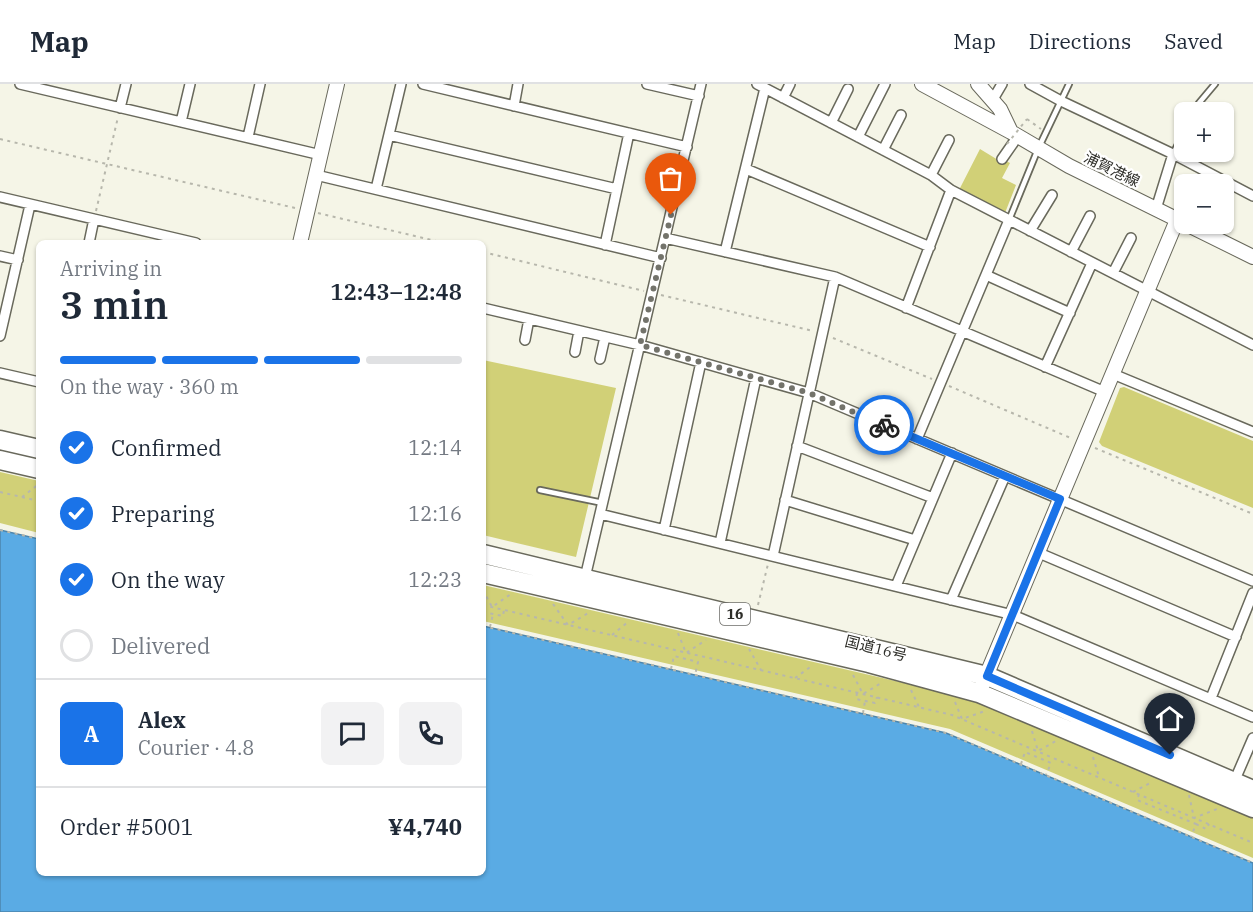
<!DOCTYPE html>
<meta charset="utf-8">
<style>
:root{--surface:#fff;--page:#f2f2f3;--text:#1f2937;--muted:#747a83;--line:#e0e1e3;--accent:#1a73e8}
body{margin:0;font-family:"IBM Plex Serif","Noto Sans JP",serif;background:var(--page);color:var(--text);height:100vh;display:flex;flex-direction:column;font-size:22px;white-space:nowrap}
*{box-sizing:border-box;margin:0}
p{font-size:20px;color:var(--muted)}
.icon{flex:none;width:33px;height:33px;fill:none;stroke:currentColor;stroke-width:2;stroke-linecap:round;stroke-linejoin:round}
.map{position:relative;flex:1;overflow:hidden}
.side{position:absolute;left:36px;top:156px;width:450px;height:636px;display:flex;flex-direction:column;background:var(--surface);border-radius:9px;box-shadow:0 2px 4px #0004}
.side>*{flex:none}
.fabs{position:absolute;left:1174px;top:18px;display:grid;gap:12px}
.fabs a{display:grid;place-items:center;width:60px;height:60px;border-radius:9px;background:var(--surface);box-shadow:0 2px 4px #0004;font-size:30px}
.pin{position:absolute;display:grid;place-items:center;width:51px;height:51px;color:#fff;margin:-62px -26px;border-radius:50% 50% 50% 0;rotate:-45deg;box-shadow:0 0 6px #0007}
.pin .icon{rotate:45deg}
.courier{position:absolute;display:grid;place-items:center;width:60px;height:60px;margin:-30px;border:4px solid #1a73e8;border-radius:50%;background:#fff;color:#222;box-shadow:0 2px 8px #0007}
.head em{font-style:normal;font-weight:600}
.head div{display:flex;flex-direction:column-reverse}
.head{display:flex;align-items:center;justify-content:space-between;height:102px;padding:0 24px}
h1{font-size:39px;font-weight:600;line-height:45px}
.bar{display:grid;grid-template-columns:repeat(4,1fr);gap:9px 6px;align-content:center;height:72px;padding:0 24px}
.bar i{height:8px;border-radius:4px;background:var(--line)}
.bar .active{background:var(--accent)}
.bar p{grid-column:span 4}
.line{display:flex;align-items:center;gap:15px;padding:0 24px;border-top:2px solid var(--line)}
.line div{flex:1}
.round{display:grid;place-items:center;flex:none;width:63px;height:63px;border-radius:9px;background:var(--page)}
ol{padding:0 24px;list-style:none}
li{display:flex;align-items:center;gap:18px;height:66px}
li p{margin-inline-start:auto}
li .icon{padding:6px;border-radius:50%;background:var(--accent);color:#fff;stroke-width:4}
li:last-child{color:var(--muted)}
li i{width:33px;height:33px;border:3px solid var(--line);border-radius:50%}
header{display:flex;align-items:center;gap:36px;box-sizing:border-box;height:84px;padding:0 30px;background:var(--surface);border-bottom:2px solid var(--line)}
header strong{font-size:28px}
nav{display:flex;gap:33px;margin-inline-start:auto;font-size:21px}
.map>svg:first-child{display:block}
.green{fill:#d1d077}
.water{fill:#5aabe4;stroke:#4c85ac;stroke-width:1.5}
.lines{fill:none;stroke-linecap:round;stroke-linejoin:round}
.lane-casing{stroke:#69695c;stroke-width:8}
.street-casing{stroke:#69695c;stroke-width:12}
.secondary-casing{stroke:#69695c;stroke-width:16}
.highway-casing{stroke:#69695c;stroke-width:21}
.path{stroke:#b7b7ac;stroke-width:2;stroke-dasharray:3 4.5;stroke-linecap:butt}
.lane{stroke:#fff;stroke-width:4.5}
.street{stroke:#fff;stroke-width:9}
.secondary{stroke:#fff;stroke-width:14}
.highway{stroke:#fff;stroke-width:18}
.path-bridge{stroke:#b7b7ac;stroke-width:2;stroke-dasharray:3 4.5;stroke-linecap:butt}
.done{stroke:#73736b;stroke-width:6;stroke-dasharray:0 10.8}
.route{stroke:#1a73e8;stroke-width:8}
.labels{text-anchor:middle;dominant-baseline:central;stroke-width:4.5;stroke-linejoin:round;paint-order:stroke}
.shield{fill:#fff;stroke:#6c6c68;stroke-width:1.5}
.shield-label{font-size:14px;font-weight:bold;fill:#2d2d28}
.street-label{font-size:15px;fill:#2d2d28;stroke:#fff}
</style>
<header>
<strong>Map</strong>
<nav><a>Map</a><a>Directions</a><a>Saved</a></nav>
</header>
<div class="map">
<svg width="1253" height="828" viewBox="0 0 1253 828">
<rect width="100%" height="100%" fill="#f5f5e7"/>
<path class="green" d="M980,65l23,14 3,-2 4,2 -8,15 14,7 -11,28 -46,-23z
M483,276l133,28 -40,169 -93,-22z
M1124,303l129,54v67l-151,-62 -3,-4 21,-54z
M0,388l39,9v52l-39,-10z
M483,501l494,115 276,117v41l-303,-129 -467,-108z"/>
<path class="water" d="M0,446l39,9v334h444v-247l463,107 307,130v49h-1253z"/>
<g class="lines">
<g class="lane-casing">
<path id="lane" d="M1194,28l5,-9 16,-19
M1173,70l12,-24
M1009,136l29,-71 31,-65
M540,406l63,13"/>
</g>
<g class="street-casing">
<path id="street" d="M20,0l301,71
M423,0l264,63
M647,0l52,12
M757,0l174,91 20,15 302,155
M1030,0l31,17 112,53 80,42
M783,14l7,-14
M992,17l10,-17
M514,22l4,-22
M120,24l6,-24
M181,38l9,-38
M831,39l17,-34
M389,51l228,54
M248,53l12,-53
M858,53l27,-53
M883,66l18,-35
M1002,75l16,-23
M746,85l184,78
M316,91l345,83
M931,91l18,-35
M376,105l25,-105
M0,113l196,46
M1156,125l17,-55
M1030,147l22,-36
M665,154l170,39 270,115
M89,159l5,-24
M605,161l24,-112
M725,168l40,-164
M1071,168l19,-36
M0,172l18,4
M1113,189l18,-35
M986,191l84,38
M483,224l157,37 169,48 444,188
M906,224l45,-118
M0,252l30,-131
M525,256l4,-21
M575,268l4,-21
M600,275l5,-22
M1045,283l47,-104
M0,289l39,9
M1113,290l140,58
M917,355l92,-219
M797,362l136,52
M785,416l130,40
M600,430l413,101 240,102
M664,446l37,-168
M720,459l36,-165
M1039,469l197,84
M773,472l62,-279
M584,498l117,-498
M896,502l56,-133
M951,516l54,-124
M1211,614l42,-105
M1234,698l19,-44"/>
</g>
<g class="secondary-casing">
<path id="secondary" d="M922,0l89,48 58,34 184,91
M978,0l22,25 11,23
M300,159l37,-159
M979,609l198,-473"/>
</g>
<g class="highway-casing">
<path id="highway" d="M0,356l39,9
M0,376l39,9
M483,470l504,122 266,114
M483,489l386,90 110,30 274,115"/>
</g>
<path class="path" d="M1027,35l14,10
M0,55l295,69
M96,127l22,-94
M318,129l126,30
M483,168l161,39
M661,211l152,36
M833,254l99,41
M949,302l124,53
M1095,364l158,66
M0,408l39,9
M22,413l17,-13
M0,446l39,9
M483,506l9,17 19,-13
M553,520l15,21 22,-13
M483,521l469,110 301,128
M758,521l10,-41
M483,528l20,4 1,-6
M483,542l463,107 307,130
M490,543l3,-13
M678,549l8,20 20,-13
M612,551l16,-13
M749,565l12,21
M671,585l3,-13 24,6 -3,13
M853,591l10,19 20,-12
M795,594l18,-13
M911,606l8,17
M857,609l-1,6 19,4 2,-6
M955,618l7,17 23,-8
M863,629l2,-12
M1032,647l6,20 18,-10
M1093,673l6,20
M1021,680l4,-12 26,11 -5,12
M1133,708l19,-10
M1139,710l-2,6 59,24 -5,13
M1189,711l5,23 23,-9
M1196,740l10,5 3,-5"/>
<use href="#lane" class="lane"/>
<use href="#street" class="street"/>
<use href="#secondary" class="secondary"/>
<use href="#highway" class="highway"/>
<path class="path-bridge" d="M1007,60l20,-25"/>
</g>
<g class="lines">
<path class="done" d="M671,131l-31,130 169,48 75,32"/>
<path class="route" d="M884,341l176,74 -73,177 183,79"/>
</g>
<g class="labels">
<rect class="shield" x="720" y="519" width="30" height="22" rx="4.5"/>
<g class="shield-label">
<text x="735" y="530">16</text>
</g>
<g class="street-label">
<text transform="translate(1112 85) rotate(26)">浦賀港線</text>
<text transform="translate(876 564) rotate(14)">国道16号</text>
</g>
</g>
</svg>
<div class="fabs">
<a>+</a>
<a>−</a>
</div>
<div class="pin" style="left:671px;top:131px;background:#ea580c"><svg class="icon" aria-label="bag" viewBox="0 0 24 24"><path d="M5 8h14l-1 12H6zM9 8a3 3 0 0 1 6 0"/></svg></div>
<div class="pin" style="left:1170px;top:671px;background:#1f2937"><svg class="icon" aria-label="home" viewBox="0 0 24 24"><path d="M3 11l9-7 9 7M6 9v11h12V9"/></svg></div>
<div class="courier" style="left:884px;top:341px"><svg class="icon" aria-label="bike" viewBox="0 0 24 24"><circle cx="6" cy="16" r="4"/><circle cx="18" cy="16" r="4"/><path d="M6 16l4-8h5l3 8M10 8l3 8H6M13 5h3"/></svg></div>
<section class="side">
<div class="head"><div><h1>3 min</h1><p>Arriving in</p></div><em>12:43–12:48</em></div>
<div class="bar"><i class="active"></i><i class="active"></i><i class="active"></i><i></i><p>On the way · 360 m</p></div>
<ol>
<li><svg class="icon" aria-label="check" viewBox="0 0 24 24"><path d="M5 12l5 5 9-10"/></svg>Confirmed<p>12:14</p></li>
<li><svg class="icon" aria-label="check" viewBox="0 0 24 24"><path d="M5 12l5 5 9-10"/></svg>Preparing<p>12:16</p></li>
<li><svg class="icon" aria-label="check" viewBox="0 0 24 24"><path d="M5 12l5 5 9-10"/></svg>On the way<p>12:23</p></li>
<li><i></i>Delivered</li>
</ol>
<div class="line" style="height:108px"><b class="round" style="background:var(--accent);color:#fff">A</b><div><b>Alex</b><p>Courier · 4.8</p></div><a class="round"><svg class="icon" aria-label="chat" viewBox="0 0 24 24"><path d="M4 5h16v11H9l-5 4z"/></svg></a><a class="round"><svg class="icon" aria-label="phone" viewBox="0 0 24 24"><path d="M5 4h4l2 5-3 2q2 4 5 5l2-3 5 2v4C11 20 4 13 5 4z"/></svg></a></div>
<div class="line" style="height:78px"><div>Order #5001</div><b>¥4,740</b></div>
</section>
</div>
